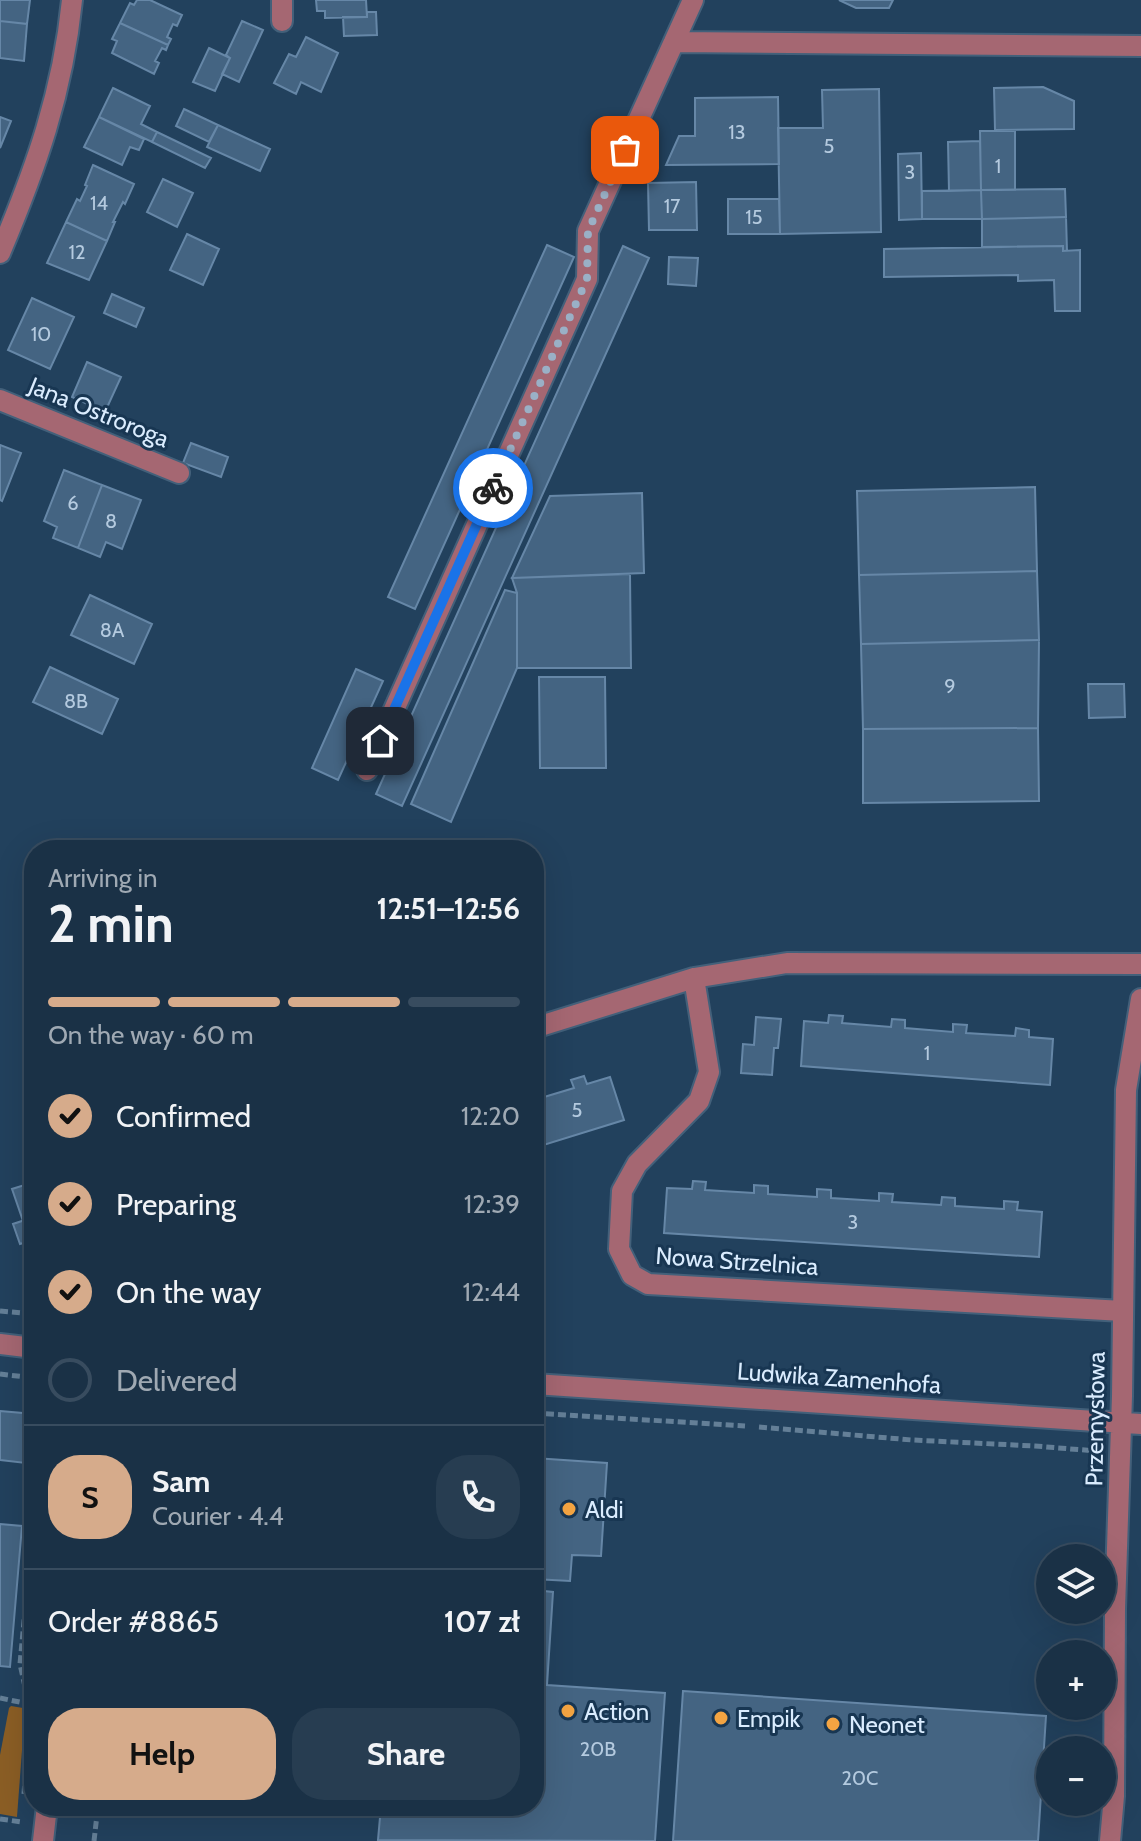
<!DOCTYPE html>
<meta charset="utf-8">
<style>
:root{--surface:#1a3146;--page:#273d51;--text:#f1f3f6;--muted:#9fa9b3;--line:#384c5f;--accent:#d6ab8b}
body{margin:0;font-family:Cabin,sans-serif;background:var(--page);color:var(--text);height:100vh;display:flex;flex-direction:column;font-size:30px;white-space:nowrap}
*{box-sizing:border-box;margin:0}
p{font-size:26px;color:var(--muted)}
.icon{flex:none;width:44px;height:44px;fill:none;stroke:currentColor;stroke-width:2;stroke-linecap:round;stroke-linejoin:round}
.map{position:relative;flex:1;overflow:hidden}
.details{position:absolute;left:24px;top:840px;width:520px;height:976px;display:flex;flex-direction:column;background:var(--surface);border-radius:32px;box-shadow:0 8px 32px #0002,0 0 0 2px var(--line)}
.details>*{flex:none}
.fabs{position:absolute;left:1036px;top:1544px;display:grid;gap:16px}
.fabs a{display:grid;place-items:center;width:80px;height:80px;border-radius:50%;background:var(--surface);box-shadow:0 8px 32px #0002,0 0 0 2px var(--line);font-size:40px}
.pin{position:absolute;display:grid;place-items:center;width:68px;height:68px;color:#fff;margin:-34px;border-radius:16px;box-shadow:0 4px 12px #0006}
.courier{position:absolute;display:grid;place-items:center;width:80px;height:80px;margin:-40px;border:6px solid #1a73e8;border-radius:50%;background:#fff;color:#222;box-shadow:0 2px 10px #0007}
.head em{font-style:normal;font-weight:700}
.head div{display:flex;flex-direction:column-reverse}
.head{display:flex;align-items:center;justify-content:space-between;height:136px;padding:0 24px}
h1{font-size:52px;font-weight:700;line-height:60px}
.bar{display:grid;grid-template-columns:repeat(4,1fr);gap:12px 8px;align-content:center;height:96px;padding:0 24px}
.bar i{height:10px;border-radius:6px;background:var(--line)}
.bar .current{background:var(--accent)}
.bar p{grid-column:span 4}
.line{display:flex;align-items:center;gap:20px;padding:0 24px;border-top:2px solid var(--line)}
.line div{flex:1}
.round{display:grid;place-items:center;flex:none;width:84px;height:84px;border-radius:32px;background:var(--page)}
ol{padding:0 24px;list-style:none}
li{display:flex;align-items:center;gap:24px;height:88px}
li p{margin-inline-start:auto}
li .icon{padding:8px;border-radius:50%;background:var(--accent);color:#111;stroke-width:4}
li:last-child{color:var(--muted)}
li i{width:44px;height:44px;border:4px solid var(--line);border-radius:50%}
.cta{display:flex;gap:16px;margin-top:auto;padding:16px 24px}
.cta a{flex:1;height:92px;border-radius:32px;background:var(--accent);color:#111;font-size:32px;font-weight:700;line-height:92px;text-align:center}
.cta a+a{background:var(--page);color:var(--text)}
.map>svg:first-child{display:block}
.green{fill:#8b5e25}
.building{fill:#446482;stroke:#6687a7;stroke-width:2}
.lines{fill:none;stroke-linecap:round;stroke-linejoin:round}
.minor-casing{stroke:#43607a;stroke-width:24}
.path{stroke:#647f97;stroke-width:5;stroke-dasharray:8 4;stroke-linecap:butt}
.minor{stroke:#a56772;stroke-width:20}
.done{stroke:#9ab0c6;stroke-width:8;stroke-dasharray:0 14.4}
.route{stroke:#1a73e8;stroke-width:10}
.poi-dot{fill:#f3a442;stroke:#183652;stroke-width:3}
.labels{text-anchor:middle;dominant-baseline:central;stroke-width:6;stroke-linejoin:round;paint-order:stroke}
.number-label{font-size:20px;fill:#b4cadf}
.street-label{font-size:24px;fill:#daecfe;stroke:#183652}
.poi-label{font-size:24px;fill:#daecfe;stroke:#183652;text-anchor:start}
</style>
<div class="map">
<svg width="1141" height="1841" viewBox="0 0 1141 1841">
<rect width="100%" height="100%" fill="#22415d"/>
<path class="green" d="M11,1706l12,2 2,2 -8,107 -17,-3v-59l9,-47z"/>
<path class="building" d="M0,0h30l-3,24 -27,-3z
M137,0h13l32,15 -5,11 -4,-2 -6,13 4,2 -3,6 -48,-22 10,-20 4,2z
M316,0h50l1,17 -42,1v-7h-8z
M839,0h54l-4,8h-33z
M367,12h9l1,23 -33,1 -1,-19h24z
M0,21l27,3 -3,37 -24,-3z
M242,21l21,9 -24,52 -17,-8 8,-16 -4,-3z
M120,23l48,22 -2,5 -4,-2 -7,13 4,2 -5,11 -42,-21 5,-12 -5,-2z
M306,37l32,16 -17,39 -20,-10 -5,12 -22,-11 15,-29 7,3z
M209,48l21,10 -15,33 -22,-9z
M1043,87l31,14v28l-79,1 -1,-42z
M113,88l37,18 -9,18 16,8 -5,10 -53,-25z
M879,89l2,143 -101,2 -2,-106h45l-1,-38z
M778,97l1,67 -113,1 13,-29h16v-38z
M184,109l34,16 -9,17 -33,-16z
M0,117l11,4 -11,27z
M99,117l45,22 -5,11 -9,-3 -8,18 -38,-18z
M218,125l52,24 -10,22 -53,-24z
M980,131h35v59h-34z
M157,132l54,26 -6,10 -53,-26z
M980,141l1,49 -32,1 -1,-49z
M921,153l1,66 -23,1 -1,-66z
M93,165l41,19 -9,20 -2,-2 -10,20h2l-8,19 -41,-19 11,-23 3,2 7,-15 -2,-1z
M163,179l30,14 -16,34 -30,-15z
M696,182l1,48h-48l-1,-47z
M1065,189l1,28 -84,2 -1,-29z
M981,190l1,29h-60v-28z
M728,199h51l1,35h-52z
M1066,217l1,34h-4v-5l-81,1v-28z
M66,222l41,19 -18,39 -42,-17z
M187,234l32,15 -16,36 -33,-15z
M547,245l27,12 -159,352 -27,-12z
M623,246l26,12 -247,548 -26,-12z
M1063,246v5l17,-1v61h-25l-1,-31 -36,1v-6l-134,2v-28z
M669,257l29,1 -2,28 -28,-2z
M112,294l32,14 -8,19 -32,-14z
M32,298l42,19 -24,52 -42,-19z
M87,362l34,15 -16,35 -33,-15z
M191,443l37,14 -7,20 -38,-14z
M0,445l21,8 -19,48 -2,-1z
M64,470l38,15 -24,63 -25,-10 4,-11 -13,-6z
M102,485l39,15 -19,49 -16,-7 -6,15 -22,-9z
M1035,487l2,84 -178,4 -2,-84z
M642,493l2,80 -132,5 38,-82z
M1037,571l2,69 -178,4 -2,-69z
M630,574l1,94h-114v-75l-5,-15z
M505,590l12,3v75l-66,154 -40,-18z
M90,595l62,29 -18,40 -63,-29z
M1039,640l-1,88 -175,1 -2,-85z
M50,667l68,32 -16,35 -69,-32z
M356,669l27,12 -45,99 -26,-12z
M539,677h66l1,91h-66z
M1088,684h36l1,33 -36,1z
M1038,728l1,73 -176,2v-74z
M829,1015l14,1 -1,7 49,4 1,-8 13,1v8l48,4v-8l14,1 -1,8 49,3 1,-8 13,2v7l24,2 -3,46 -249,-19 3,-45 24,2z
M756,1017l25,2 -3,29h-4l-2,27 -31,-2 2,-29 11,1z
M584,1076l3,8 23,-7 14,43 -90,28v-48l40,-12 -3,-8z
M693,1181l13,1 -1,8 49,3v-8l14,1v8l49,3v-8l14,1v8l48,3v-8l14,1 -1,8 49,3 1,-8 13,1v8l49,3v-8l14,1 -1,8 25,2 -3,45 -375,-24 3,-45 25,1z
M34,1182v35l-11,4 -11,-32z
M34,1217v18l-5,2 1,4 -10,3 -7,-20z
M0,1411l34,3v50l-34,-4z
M534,1458l73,5 -6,93 -29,-1 -2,26 -36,-2z
M0,1524l22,2 -12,141 -10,-1z
M534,1590l19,2 -6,93 118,8 -10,148 -277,-1 3,-34h153z
M683,1691l363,25 -8,125h-365z"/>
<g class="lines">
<g class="minor-casing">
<path id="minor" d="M282,0v21
M674,42l467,4
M0,253c36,-85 63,-161 72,-253
M0,400l179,73
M367,770l220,-491 1,-48 105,-231
M694,978l15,94 -10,29 -62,63 -15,27 -3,58 13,26 16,9 475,27
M534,1028l160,-50 93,-15 354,1
M0,1344l34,4
M534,1384l607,40
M43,1841l4,-35
M1110,1841l4,-45 1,-187 7,-213 4,-306 15,-91"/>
</g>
<path class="path" d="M0,1311l34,3
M0,1374l34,4
M534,1413l211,13
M759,1427l153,13 123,6 61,5
M0,1698l29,6
M24,1794l6,-84 -10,-46 14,-151
M0,1819l22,3
M94,1841l4,-35"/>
<use href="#minor" class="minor"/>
</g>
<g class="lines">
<path class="done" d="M493,488l94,-209 1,-48 37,-81"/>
<path class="route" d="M380,741l113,-253"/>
</g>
<g class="poi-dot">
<circle cx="569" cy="1509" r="8"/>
<circle cx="568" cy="1711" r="8"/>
<circle cx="721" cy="1718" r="8"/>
<circle cx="833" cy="1724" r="8"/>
</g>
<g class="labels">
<g class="number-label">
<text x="737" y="132">13</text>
<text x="829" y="146">5</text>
<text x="998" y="166">1</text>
<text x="910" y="172">3</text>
<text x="99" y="203">14</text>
<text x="672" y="206">17</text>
<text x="754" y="217">15</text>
<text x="77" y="252">12</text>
<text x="41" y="334">10</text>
<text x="73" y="503">6</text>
<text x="111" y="521">8</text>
<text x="112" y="630">8A</text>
<text x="950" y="686">9</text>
<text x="76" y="701">8B</text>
<text x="927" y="1053">1</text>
<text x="577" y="1110">5</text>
<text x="853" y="1222">3</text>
<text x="598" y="1749">20B</text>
<text x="860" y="1778">20C</text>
</g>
<g class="street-label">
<text transform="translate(99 412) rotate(22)">Jana Ostroroga</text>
<text transform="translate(737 1261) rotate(4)">Nowa Strzelnica</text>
<text transform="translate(839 1378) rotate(4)">Ludwika Zamenhofa</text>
<text transform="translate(1095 1419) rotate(-89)">Przemysłowa</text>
</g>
<g class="poi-label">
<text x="585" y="1509">Aldi</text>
<text x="584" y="1711">Action</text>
<text x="737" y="1718">Empik</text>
<text x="849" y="1724">Neonet</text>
</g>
</g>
</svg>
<div class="fabs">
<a><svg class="icon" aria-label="layers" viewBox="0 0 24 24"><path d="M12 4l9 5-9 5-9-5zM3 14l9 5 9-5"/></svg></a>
<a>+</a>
<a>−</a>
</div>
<div class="pin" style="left:625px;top:150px;background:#ea580c"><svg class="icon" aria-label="bag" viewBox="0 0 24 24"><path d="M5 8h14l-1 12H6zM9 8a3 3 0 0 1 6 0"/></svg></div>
<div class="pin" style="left:380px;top:741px;background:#1f2937"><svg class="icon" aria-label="home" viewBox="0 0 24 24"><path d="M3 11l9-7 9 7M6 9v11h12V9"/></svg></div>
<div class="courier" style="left:493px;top:488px"><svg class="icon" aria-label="bike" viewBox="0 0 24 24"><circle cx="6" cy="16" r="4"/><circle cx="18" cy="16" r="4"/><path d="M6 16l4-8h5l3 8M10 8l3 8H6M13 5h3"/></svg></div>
<section class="details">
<div class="head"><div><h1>2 min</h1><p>Arriving in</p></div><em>12:51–12:56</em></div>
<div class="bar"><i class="current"></i><i class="current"></i><i class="current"></i><i></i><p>On the way · 60 m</p></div>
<ol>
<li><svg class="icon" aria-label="check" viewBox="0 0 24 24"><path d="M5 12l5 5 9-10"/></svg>Confirmed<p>12:20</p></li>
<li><svg class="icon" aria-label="check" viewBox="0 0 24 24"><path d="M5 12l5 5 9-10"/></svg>Preparing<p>12:39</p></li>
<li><svg class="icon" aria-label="check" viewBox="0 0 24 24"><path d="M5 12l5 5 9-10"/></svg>On the way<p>12:44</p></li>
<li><i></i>Delivered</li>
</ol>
<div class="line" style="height:144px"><b class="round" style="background:var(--accent);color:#111">S</b><div><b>Sam</b><p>Courier · 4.4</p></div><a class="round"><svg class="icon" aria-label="phone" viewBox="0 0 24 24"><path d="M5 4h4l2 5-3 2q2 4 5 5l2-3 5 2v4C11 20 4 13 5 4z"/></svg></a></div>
<div class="line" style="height:104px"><div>Order #8865</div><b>107 zł</b></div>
<div class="cta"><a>Help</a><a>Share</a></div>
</section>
</div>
